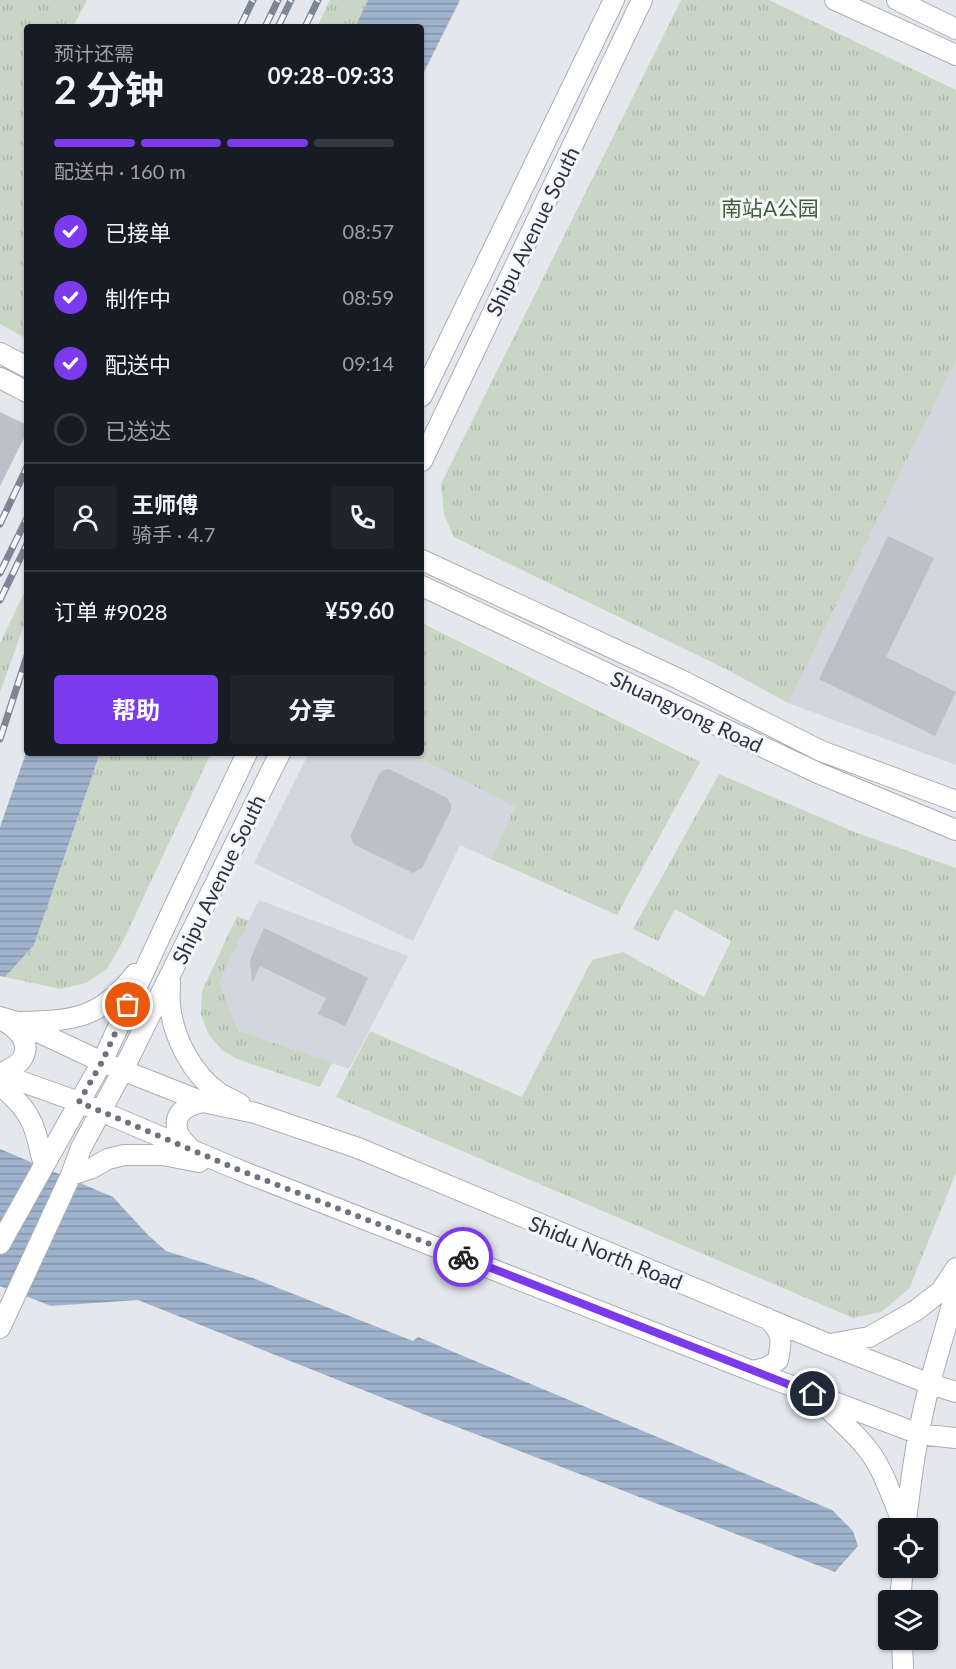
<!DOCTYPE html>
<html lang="zh">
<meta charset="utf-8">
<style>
:root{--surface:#171b24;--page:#20242c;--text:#f1f3f6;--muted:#9ea1a6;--line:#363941;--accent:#7c3aed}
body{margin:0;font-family:Lato,"Noto Sans SC",sans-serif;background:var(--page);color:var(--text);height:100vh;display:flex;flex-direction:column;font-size:22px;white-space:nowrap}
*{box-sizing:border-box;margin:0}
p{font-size:20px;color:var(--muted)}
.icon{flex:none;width:33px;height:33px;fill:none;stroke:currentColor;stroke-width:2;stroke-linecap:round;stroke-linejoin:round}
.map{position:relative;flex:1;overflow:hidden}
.details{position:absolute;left:24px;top:24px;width:400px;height:732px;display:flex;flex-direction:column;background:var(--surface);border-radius:6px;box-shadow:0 2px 4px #0004}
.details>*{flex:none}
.fabs{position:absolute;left:878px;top:1518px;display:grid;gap:12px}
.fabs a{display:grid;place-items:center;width:60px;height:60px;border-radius:6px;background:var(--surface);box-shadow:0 2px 4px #0004;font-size:30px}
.pin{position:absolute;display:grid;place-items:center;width:51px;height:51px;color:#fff;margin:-26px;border:3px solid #fff;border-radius:50%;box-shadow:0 2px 6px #0007}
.courier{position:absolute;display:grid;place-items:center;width:60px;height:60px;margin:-30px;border:4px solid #7c3aed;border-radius:50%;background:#fff;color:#222;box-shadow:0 2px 8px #0007}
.headline em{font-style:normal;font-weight:700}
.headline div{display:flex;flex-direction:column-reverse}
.headline{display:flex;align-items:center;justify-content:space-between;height:102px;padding:0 30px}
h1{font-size:39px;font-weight:700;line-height:45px}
.bar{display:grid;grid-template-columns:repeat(4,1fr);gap:9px 6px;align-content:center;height:72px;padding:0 30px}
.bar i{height:8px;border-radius:4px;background:var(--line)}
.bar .current{background:var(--accent)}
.bar p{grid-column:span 4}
.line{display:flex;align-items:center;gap:15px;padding:0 30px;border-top:2px solid var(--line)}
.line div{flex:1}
.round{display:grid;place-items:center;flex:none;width:63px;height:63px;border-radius:6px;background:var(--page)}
ol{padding:0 30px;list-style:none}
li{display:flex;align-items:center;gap:18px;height:66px}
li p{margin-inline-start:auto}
li .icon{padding:6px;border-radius:50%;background:var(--accent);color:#fff;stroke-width:4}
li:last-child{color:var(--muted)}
li i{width:33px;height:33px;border:3px solid var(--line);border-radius:50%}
.action{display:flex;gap:12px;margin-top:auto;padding:12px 30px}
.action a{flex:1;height:69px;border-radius:6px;background:var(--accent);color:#fff;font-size:24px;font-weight:700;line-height:69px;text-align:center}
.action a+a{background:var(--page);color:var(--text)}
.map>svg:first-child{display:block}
.built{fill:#d2d6de}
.grass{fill:url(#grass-tufts)}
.water{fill:url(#water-rules)}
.building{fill:#bbc0ca}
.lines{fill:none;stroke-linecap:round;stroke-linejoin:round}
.secondary-casing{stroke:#a9aeb7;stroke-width:22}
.secondary{stroke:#fff;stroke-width:20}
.rail-casing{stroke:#7d8696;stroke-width:7}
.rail{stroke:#f4f6f9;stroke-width:4.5;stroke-dasharray:14;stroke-linecap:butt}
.done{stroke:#6c737f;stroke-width:6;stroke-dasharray:0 10.8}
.route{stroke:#7c3aed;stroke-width:8}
.labels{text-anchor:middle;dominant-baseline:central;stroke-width:6;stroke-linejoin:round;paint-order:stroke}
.park-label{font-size:21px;fill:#3f6138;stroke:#f4f6f9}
.street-label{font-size:21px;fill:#2b3445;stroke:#f4f6f9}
</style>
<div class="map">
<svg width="956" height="1669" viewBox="0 0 956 1669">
<defs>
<pattern id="grass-tufts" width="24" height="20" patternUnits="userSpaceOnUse" patternTransform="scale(1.5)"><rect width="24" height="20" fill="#c9d6c5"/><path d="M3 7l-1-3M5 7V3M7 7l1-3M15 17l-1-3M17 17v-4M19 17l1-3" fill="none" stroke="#adb8ab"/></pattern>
<pattern id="water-rules" width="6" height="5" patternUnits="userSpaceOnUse" patternTransform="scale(1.5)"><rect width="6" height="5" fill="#9fb4cc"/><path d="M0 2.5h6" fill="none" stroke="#8293a7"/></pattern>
</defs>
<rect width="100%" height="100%" fill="#e4e7ec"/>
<path class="built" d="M956,360v405l-168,-62z
M309,753h100l106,54 -24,52 -31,-14 -47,96 -159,-78z
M259,900l149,56 -59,113 -109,-37 -21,-50z"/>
<path class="grass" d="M0,0h87l-14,27h-46v312l-27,-15z
M330,0h38l-13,27h-38z
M681,0h88l187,90v270l-168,343 -58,-32 -276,-134 -10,-23 -3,-30z
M27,587v30l-27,75v-49z
M422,623l278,139 -83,153 -126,-56 24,-52 -106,-54h13z
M100,753h111l-87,186 -17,30 -21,14 -26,6 -55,-12 29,-32z
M719,774l138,59 99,35v305l-47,116 -28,23 -28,6 -517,-221 34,-66 152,66 70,-137 31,-8 81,45 27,-56 -56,-32 -17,32 -25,-12z
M237,916l12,5 -30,61 20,49 93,32 -12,24 -83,-28 -15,-9 -13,-15 -8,-20 1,-24z"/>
<path class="water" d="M368,0h92l-38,76v-49h-67z
M27,750v3h73l-66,192 -29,32 -5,-1v-149z
M0,1149l113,48 35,38 18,16 87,27 160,63 5,-4 414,173 21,21 5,15 -23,26 -412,-158 -285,-114 -87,6 -51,-20z"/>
<path class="building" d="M0,412l27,13v7l-27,54z
M888,536l46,22 -48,99 70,35 -21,44 -116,-57z
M389,769l58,29 4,6v6l-29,58 -9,5 -58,-28 -3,-4 -1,-6 28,-61 5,-4z
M264,928l104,50 -23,48 -27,-12 8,-16 -66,-32 -8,17 -2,-23z"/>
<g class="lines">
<g class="secondary-casing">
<path id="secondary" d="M835,0l121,55
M897,0l59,29
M0,353l27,14
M0,378l27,14
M422,396l192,-396
M422,461l220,-461
M422,560l257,119 142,72 135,50
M422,586l396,187 138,57
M170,981c0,8 -1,16 0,24 3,32 22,69 49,88 7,4 14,7 21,11
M0,1017l17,5 85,40 101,40 52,11 103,35 470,196 102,40 26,8
M21,1022c53,-1 80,-4 114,-48
M0,1074l79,28 160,68 513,201 167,63 37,4
M0,1074c7,-4 20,-9 23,-17 8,-15 -5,-27 -17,-35
M0,1085c15,13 29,26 35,46 4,11 5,22 9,33
M191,1149c-5,-5 -13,-12 -14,-20 -3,-18 12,-24 26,-27
M71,1175l21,-7 16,-9 16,-4h39l36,7
M0,1244l102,-182 70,-151 75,-158
M0,1328l71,-153 10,-27 42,-78 157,-317
M830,1344l39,-7 46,-26 26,-20 15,-23
M752,1371l14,-3 12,-8c4,-20 5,-27 -11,-42
M819,1400c17,17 36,32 50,51 16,21 25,53 36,77
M905,1528c6,-48 12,-97 25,-145 8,-31 18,-61 26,-93
M900,1600l3,-32
M902,1640l1,29"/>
</g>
<use href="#secondary" class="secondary"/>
<g class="rail-casing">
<path id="rail" d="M240,27l13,-27
M265,27l13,-27
M278,27l13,-27
M305,27l13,-27
M0,524l27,-57
M0,573l27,-55
M0,600l27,-56
M0,739l27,-83"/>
</g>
<use href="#rail" class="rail"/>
</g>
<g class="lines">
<path class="done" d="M128,1005l-26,57 -23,40 160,68 224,87"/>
<path class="route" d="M463,1257l350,137"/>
</g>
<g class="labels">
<g class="park-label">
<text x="770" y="207">南站A公园</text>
</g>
<g class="street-label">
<text transform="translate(532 231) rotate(-64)">Shipu Avenue South</text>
<text transform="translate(687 711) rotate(25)">Shuangyong Road</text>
<text transform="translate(218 879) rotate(-64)">Shipu Avenue South</text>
<text transform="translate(606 1252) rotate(22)">Shidu North Road</text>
</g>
</g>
</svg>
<div class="fabs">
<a><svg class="icon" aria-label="locate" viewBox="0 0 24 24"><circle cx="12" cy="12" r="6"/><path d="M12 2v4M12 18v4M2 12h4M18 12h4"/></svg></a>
<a><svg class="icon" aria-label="layers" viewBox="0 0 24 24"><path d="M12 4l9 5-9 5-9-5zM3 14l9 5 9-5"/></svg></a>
</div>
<div class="pin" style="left:128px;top:1005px;background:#ea580c"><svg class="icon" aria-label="bag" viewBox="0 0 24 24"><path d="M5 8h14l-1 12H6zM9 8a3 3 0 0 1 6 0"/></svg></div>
<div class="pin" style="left:813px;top:1394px;background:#1f2937"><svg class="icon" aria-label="home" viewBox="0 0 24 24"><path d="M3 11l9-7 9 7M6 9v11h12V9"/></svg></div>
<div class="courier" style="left:463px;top:1257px"><svg class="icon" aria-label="bike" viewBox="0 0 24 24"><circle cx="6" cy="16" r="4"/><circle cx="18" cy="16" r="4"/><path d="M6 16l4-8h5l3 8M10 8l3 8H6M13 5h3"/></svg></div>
<section class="details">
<div class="headline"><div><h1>2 分钟</h1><p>预计还需</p></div><em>09:28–09:33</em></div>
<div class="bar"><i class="current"></i><i class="current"></i><i class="current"></i><i></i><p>配送中 · 160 m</p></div>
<ol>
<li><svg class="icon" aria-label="check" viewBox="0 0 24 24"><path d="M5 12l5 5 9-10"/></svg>已接单<p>08:57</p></li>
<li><svg class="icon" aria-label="check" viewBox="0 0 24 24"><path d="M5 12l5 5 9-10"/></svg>制作中<p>08:59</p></li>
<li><svg class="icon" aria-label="check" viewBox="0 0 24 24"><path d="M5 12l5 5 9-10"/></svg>配送中<p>09:14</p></li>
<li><i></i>已送达</li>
</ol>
<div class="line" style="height:108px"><a class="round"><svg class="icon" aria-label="person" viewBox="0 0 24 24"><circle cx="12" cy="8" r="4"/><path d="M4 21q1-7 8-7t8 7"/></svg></a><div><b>王师傅</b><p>骑手 · 4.7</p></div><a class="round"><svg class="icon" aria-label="phone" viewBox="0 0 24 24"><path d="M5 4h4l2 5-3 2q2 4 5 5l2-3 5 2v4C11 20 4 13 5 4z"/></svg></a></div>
<div class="line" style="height:78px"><div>订单 #9028</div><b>¥59.60</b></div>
<div class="action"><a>帮助</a><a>分享</a></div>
</section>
</div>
